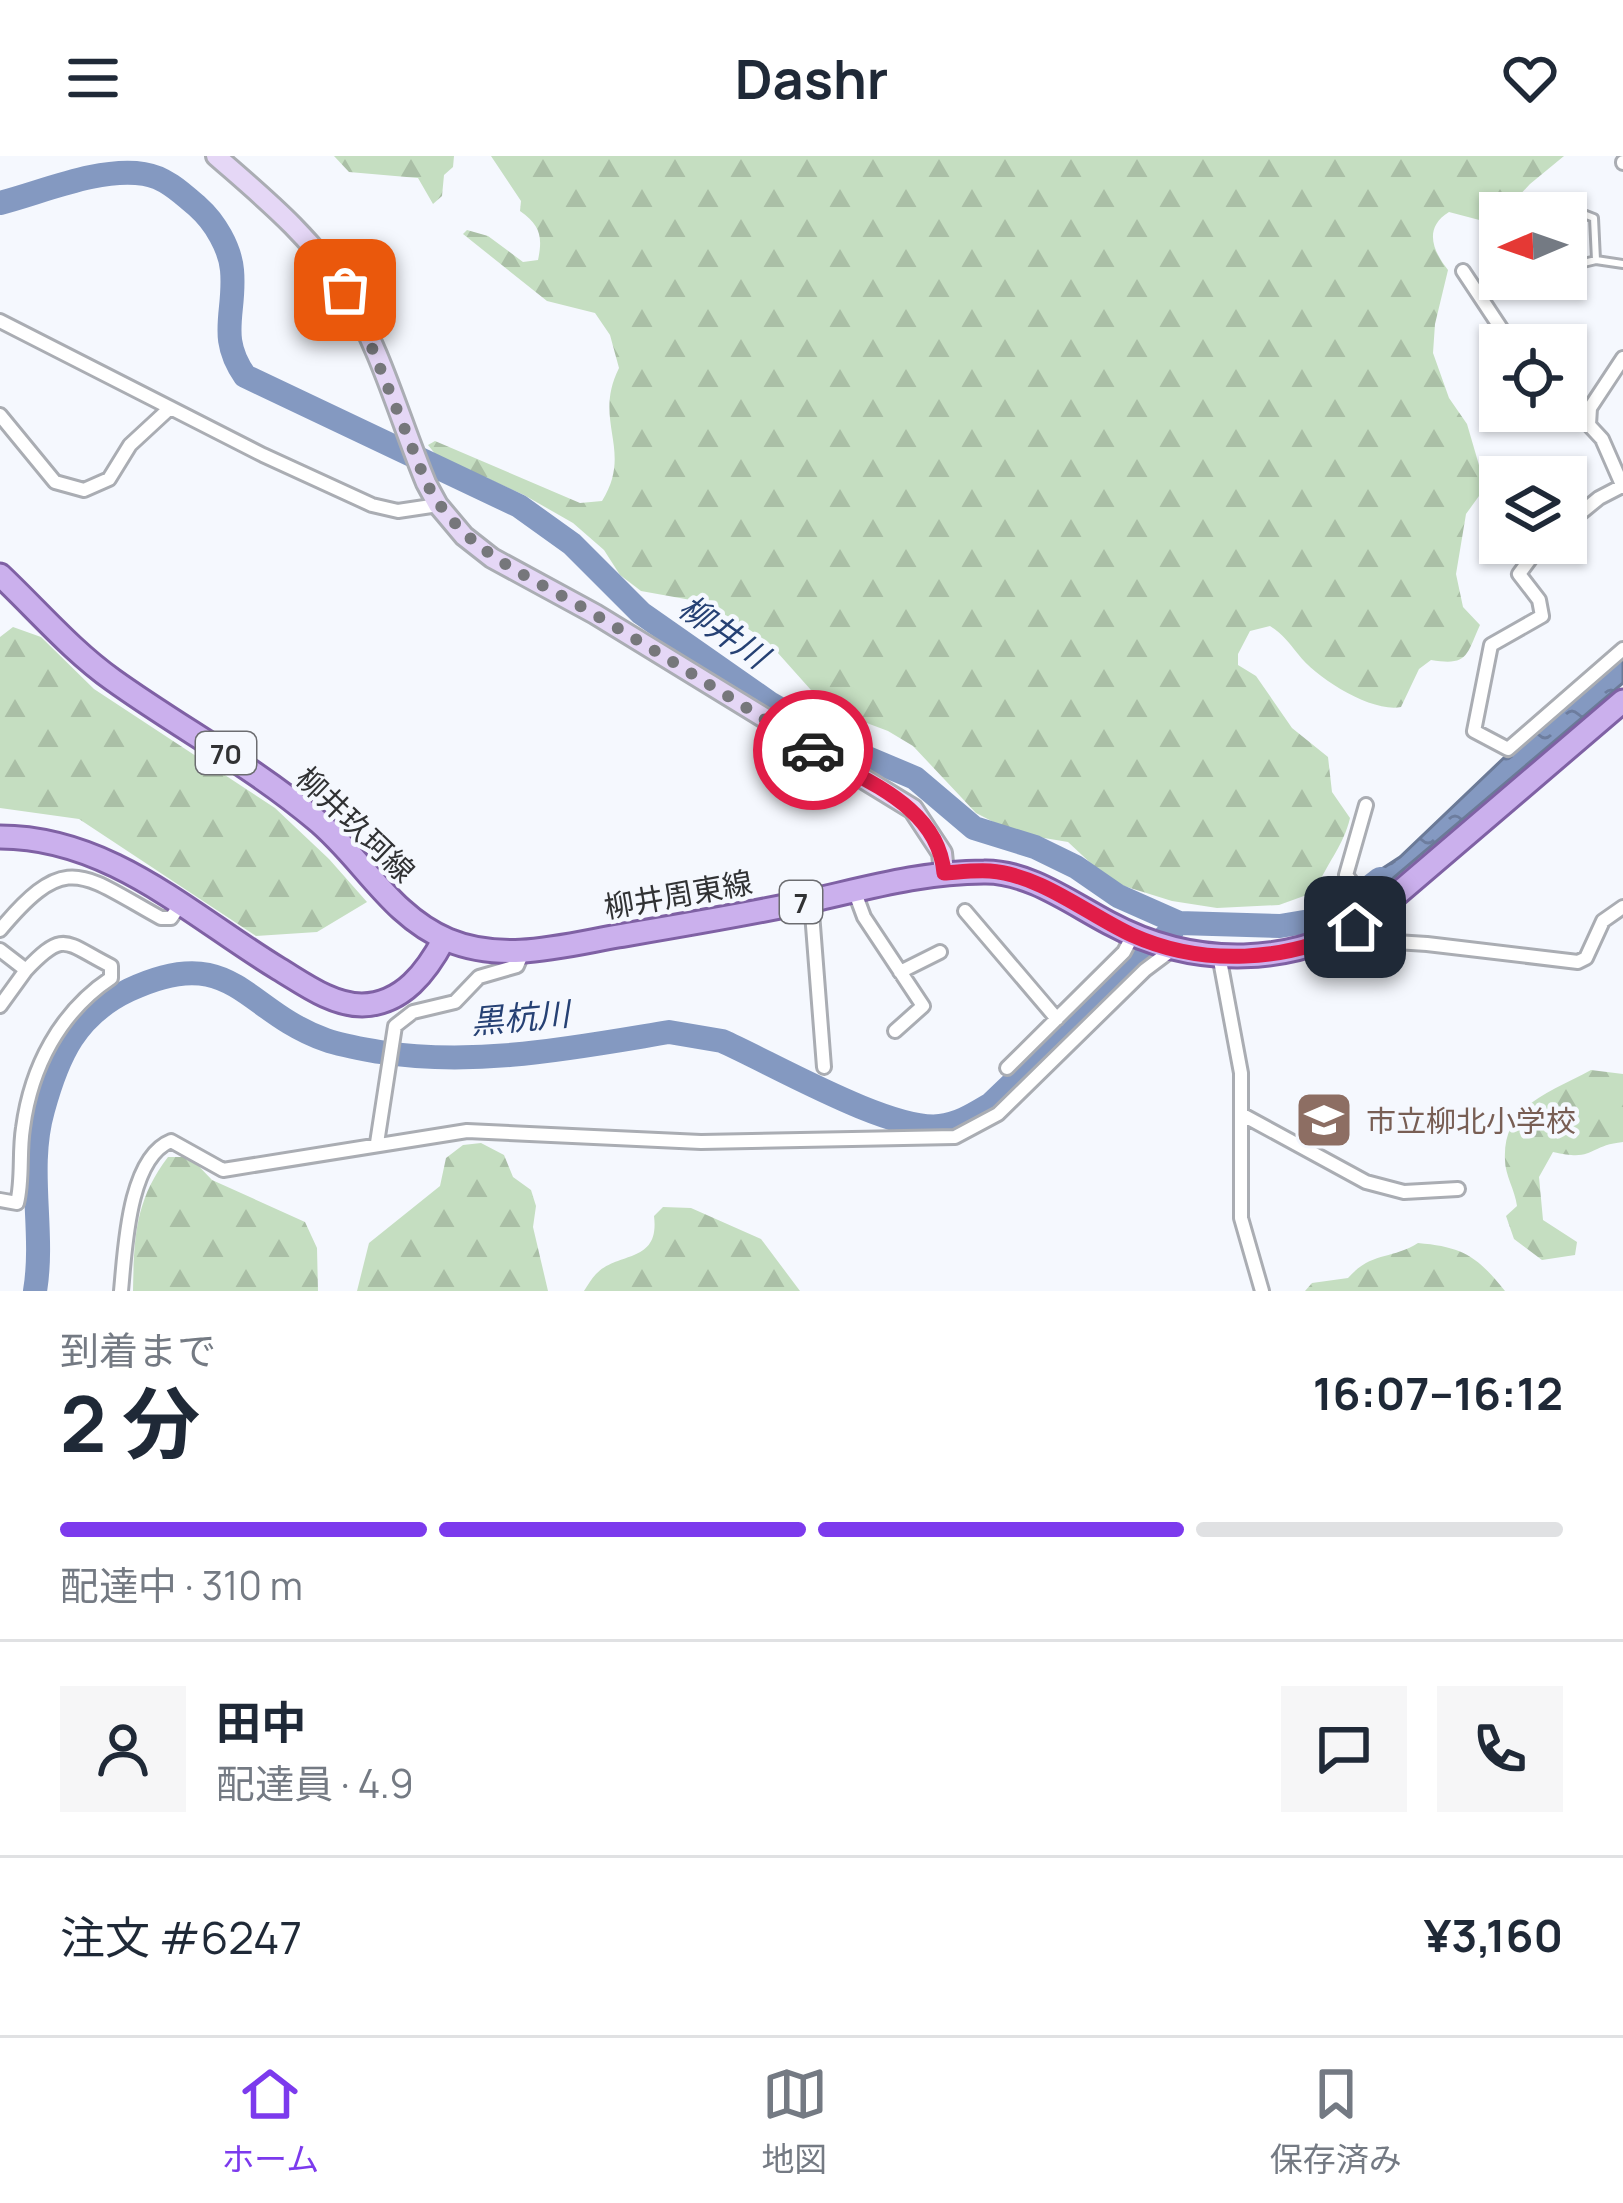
<!DOCTYPE html>
<html lang="ja">
<meta charset="utf-8">
<style>
:root{--surface:#fff;--page:#f6f6f7;--text:#1f2937;--muted:#747a83;--line:#e0e1e3;--accent:#7c3aed}
body{margin:0;font-family:Manrope,"Noto Sans JP",sans-serif;background:var(--page);color:var(--text);height:100vh;display:flex;flex-direction:column;font-size:45px;white-space:nowrap}
*{box-sizing:border-box;margin:0}
p{font-size:39px;color:var(--muted)}
.icon{flex:none;width:66px;height:66px;fill:none;stroke:currentColor;stroke-width:2;stroke-linecap:round;stroke-linejoin:round}
.map{position:relative;height:1135px;overflow:hidden}
.side{display:flex;flex-direction:column;background:var(--surface);flex:1}
.side>*{flex:none}
.needle{width:78px;rotate:268deg}
.tools{position:absolute;left:1479px;top:36px;display:grid;gap:24px}
.tools a{display:grid;place-items:center;width:108px;height:108px;border-radius:0px;background:var(--surface);box-shadow:0 3px 9px #0004;font-size:60px}
.pin{position:absolute;display:grid;place-items:center;width:102px;height:102px;color:#fff;margin:-51px;border-radius:24px;box-shadow:0 6px 18px #0006}
.courier{position:absolute;display:grid;place-items:center;width:120px;height:120px;margin:-60px;border:9px solid #e11d48;border-radius:50%;background:#fff;color:#222;box-shadow:0 3px 15px #0007}
.headline em{font-style:normal;font-weight:700}
.headline div{display:flex;flex-direction:column-reverse}
.headline{display:flex;align-items:center;justify-content:space-between;height:204px;padding:0 60px}
h1{font-size:78px;font-weight:700;line-height:90px}
.bar{display:grid;grid-template-columns:repeat(4,1fr);gap:18px 12px;align-content:center;height:144px;padding:0 60px}
.bar i{height:15px;border-radius:9px;background:var(--line)}
.bar .current{background:var(--accent)}
.bar p{grid-column:span 4}
.line{display:flex;align-items:center;gap:30px;padding:0 60px;border-top:3px solid var(--line)}
.line div{flex:1}
.round{display:grid;place-items:center;flex:none;width:126px;height:126px;border-radius:0px;background:var(--page)}
header{display:flex;justify-content:space-between;align-items:center;height:156px;padding:0 60px;background:var(--surface);font-size:54px;font-weight:700}
.menu{display:flex;justify-content:space-around;align-items:center;height:168px;border-top:3px solid var(--line);background:var(--surface);font-size:33px;color:var(--muted)}
.menu a{display:grid;justify-items:center;gap:6px}
.menu .current{color:var(--accent)}
.map>svg:first-child{display:block}
.forest{fill:url(#forest-firs)}
.water{fill:url(#water-ripples);stroke:#6b7a97;stroke-width:3}
.lines{fill:none;stroke-linecap:round;stroke-linejoin:round}
.river{stroke:#8499c1;stroke-width:24}
.lane-casing{stroke:#aaadb3;stroke-width:12}
.street-casing{stroke:#aaadb3;stroke-width:18}
.secondary-casing{stroke:#aaadb3;stroke-width:24}
.primary-casing{stroke:#7f61a4;stroke-width:27}
.lane{stroke:#fff;stroke-width:6}
.street{stroke:#fff;stroke-width:12}
.secondary{stroke:#e5d7f6;stroke-width:18}
.primary{stroke:#cbb0ed;stroke-width:21}
.done{stroke:#76777b;stroke-width:12;stroke-dasharray:0 21.6}
.route{stroke:#e11d48;stroke-width:15}
.labels{text-anchor:middle;dominant-baseline:central;stroke-width:9;stroke-linejoin:round;paint-order:stroke}
.shield{fill:#f5f8fe;stroke:#6c6d71;stroke-width:3}
.shield-label{font-size:27px;font-weight:bold;fill:#313234}
.street-label{font-size:30px;fill:#313234;stroke:#f5f8fe}
.education-label{font-size:30px;fill:#785e54;stroke:#f5f8fe;text-anchor:start}
.water-label{font-size:33px;font-style:italic;fill:#264174;stroke:#f5f8fe}
</style>
<header><svg class="icon" aria-label="menu" viewBox="0 0 24 24"><path d="M4 6h16M4 12h16M4 18h16"/></svg>Dashr<svg class="icon" aria-label="heart" viewBox="0 0 24 24"><path d="M12 20l-8-8c-3-5 5-10 8-4 3-6 11-1 8 4z"/></svg></header>
<div class="map">
<svg width="1623" height="1135" viewBox="0 0 1623 1135">
<defs>
<pattern id="forest-firs" width="22" height="20" patternUnits="userSpaceOnUse" patternTransform="scale(3)"><rect width="22" height="20" fill="#c5dec1"/><path d="M5 1l3.5 6h-7zM16 11l3.5 6h-7z" fill="#aabfa6"/></pattern>
<pattern id="water-ripples" width="26" height="14" patternUnits="userSpaceOnUse" patternTransform="scale(3)"><rect width="26" height="14" fill="#8499c1"/><path d="M2 4q2-2 4 0t4 0M15 11q2-2 4 0t4 0" fill="none" stroke="#6d7d9e"/></pattern>
</defs>
<rect width="100%" height="100%" fill="#f5f8fe"/>
<path class="forest" d="M334,0h120l-1,11 -9,8 -2,21 -9,8 -15,-26 -69,-6z
M491,0h1073l-34,28 -30,32 -13,6 -38,-10c-26,16 -16,39 -1,58l-13,54 -2,29 16,45 18,26 14,48 -2,24 -13,18 -10,60 7,33 17,18c-14,31 -12,41 -49,35l-12,9 -18,38c-29,6 -85,-29 -103,-53 -10,-12 -14,-19 -28,-28l-20,5 -12,23v11l18,11 36,52 36,29 4,35 18,26c-6,27 -25,48 -35,74l-36,13 -62,3 -45,-7 -61,-19 -43,-40 -53,-9 -39,-20 -63,-67 -25,-15 -61,-23 -58,-65 -31,-21 -36,-20 -61,-11 -21,-16 -16,-25 -31,-27 -49,-28 -88,-40 -8,-10 7,-4 145,62 22,-2c32,-51 -10,-79 17,-133l-9,-33 -15,-22 -48,-12 -84,-67 4,-4 21,6 35,26 15,-2c5,-24 2,-35 -18,-49l1,-10z
M13,471l28,10 53,52 181,119 54,51 38,43 -50,30 -61,4 -177,-117 -79,-11v-171z
M1591,914l32,4v68c-37,4 -27,20 -70,10l-14,25 4,43 34,22 -2,13 -33,5 -28,-21 -8,-23 11,-10c-2,-16 -12,-31 -12,-46 -3,-55 46,-68 86,-90z
M481,987l23,12 9,22 18,13 5,16 -3,21 15,64h-191l12,-48 71,-57 6,-28 17,-13z
M168,1001h22l22,23 93,42 12,26 1,43h-185c1,-53 2,-91 35,-134z
M663,1051l28,1 70,31 39,52h-216c4,-6 7,-12 12,-17 22,-23 64,-10 58,-58z
M1418,1087c45,4 59,13 87,48h-200l7,-8 36,-5c24,-27 43,-18 70,-35z"/>
<path class="water" d="M1623,500v27l-252,214 -11,-14 40,-26 109,-104z"/>
<g class="lines">
<path class="river" d="M0,47c43,-11 99,-36 144,-29 21,3 38,19 54,33 17,15 32,41 34,63 4,43 -15,66 13,106l274,130 53,38 69,69 130,91 87,50 57,24 59,50 61,19 41,20 42,29 61,27 101,3 36,-6 28,-13 36,-28
M35,1135c10,-60 -9,-122 8,-181 15,-55 33,-95 86,-120 104,-49 114,21 197,50 17,6 37,9 54,12 97,15 192,-4 289,-20l53,9c50,22 168,91 218,85 19,-2 34,-12 51,-22l182,-175"/>
<g class="lane-casing">
<path id="lane" d="M1576,55l18,7 2,42 27,4
M1575,109l21,-5"/>
</g>
<g class="street-casing">
<path id="street" d="M1623,6v1
M1463,115l49,74
M0,165l263,134 109,50 26,6 40,-6
M1623,202l-33,50 -1,17 13,14 21,48
M1566,251l23,18
M0,259l55,67 29,8 25,-11 21,-34 40,-37
M1566,369l33,-27 23,-12
M1542,387l-23,31 20,26 3,16 -51,29 -17,86 34,18 115,-100
M1366,649l-20,70 29,38
M854,734l10,27 59,89 -28,25
M811,744l13,167
M965,755l92,108
M1355,771l9,13 63,4 151,18 8,-4 17,-37 20,-14
M0,774c67,-80 81,-56 161,-12h10l9,-13
M0,794l26,20 -26,36
M1219,799l22,118v145l21,73
M900,816l40,-20
M1007,912l117,-116 9,-17
M1241,958l125,68 38,10 54,-3
M377,987l18,-117 18,-14 42,-10 24,-25 38,-11 6,-14
M0,1044l17,3c6,-24 2,-50 6,-75 8,-61 37,-116 88,-150v-12c-46,-23 -46,-37 -85,4
M121,1135c4,-40 7,-133 50,-150l52,29 244,-39 234,11 254,-5 43,-23 147,-144 28,-21"/>
</g>
<g class="secondary-casing">
<path id="secondary" d="M216,0c48,42 96,81 130,136 35,58 54,128 80,191l12,22 26,31 28,22 103,56 318,195 29,44 2,20"/>
</g>
<g class="primary-casing">
<path id="primary" d="M0,419c37,35 72,76 113,105 67,48 139,86 202,139 47,38 75,97 133,121 55,23 114,6 170,-4 65,-11 131,-22 196,-36 57,-13 111,-28 170,-28 44,-1 87,31 125,51 84,45 187,46 266,-10l248,-212
M0,681c109,0 189,77 279,132 25,15 53,36 83,36 41,-1 65,-34 82,-66"/>
</g>
<use href="#lane" class="lane"/>
<use href="#street" class="street"/>
<use href="#secondary" class="secondary"/>
<use href="#primary" class="primary"/>
</g>
<g class="lines">
<path class="done" d="M345,134l15,28 66,164c38,73 107,95 173,135 72,43 143,88 214,133"/>
<path class="route" d="M813,594c50,31 125,55 131,123 15,-1 31,-3 46,-2 51,4 97,43 142,64 71,32 156,27 223,-8"/>
</g>
<defs>
<g id="school-square" transform="scale(3)"><rect x="-9" y="-9" width="18" height="18" rx="4" fill="#8d6e63" stroke="#f5f8fe"/><path d="M0-5L7-2L0 1L-7-2ZM-4 1L0 2.5L4 1V4Q0 6-4 4Z" fill="#fff"/></g>
</defs>
<g fill-rule="evenodd">
<use href="#school-square" x="1324" y="964"/>
</g>
<g class="labels">
<g class="shield">
<rect x="196" y="576" width="60" height="42" rx="9"/>
<rect x="780" y="725" width="42" height="42" rx="9"/>
</g>
<g class="shield-label">
<text x="226" y="597">70</text>
<text x="801" y="746">7</text>
</g>
<g class="street-label">
<text transform="translate(356 668) rotate(44)">柳井玖珂線</text>
<text transform="translate(678 738) rotate(-10)">柳井周東線</text>
</g>
<g class="education-label">
<text x="1366" y="964">市立柳北小学校</text>
</g>
<g class="water-label">
<text transform="translate(724 475) rotate(35)">柳井川</text>
<text transform="translate(520 861) rotate(-5)">黒杭川</text>
</g>
</g>
</svg>
<div class="tools">
<a><svg class="needle" viewBox="-14 -14 28 28"><path d="M0-13l5 13h-10z" fill="#e53935"/><path d="M0 13l5-13h-10z" fill="#747a83"/></svg></a>
<a><svg class="icon" aria-label="locate" viewBox="0 0 24 24"><circle cx="12" cy="12" r="6"/><path d="M12 2v4M12 18v4M2 12h4M18 12h4"/></svg></a>
<a><svg class="icon" aria-label="layers" viewBox="0 0 24 24"><path d="M12 4l9 5-9 5-9-5zM3 14l9 5 9-5"/></svg></a>
</div>
<div class="pin" style="left:345px;top:134px;background:#ea580c"><svg class="icon" aria-label="bag" viewBox="0 0 24 24"><path d="M5 8h14l-1 12H6zM9 8a3 3 0 0 1 6 0"/></svg></div>
<div class="pin" style="left:1355px;top:771px;background:#1f2937"><svg class="icon" aria-label="home" viewBox="0 0 24 24"><path d="M3 11l9-7 9 7M6 9v11h12V9"/></svg></div>
<div class="courier" style="left:813px;top:594px"><svg class="icon" aria-label="car" viewBox="0 0 24 24"><path d="M5 17H2v-5l4-1 3-4h7l3 4 3 1v5h-3M9 17h6M6 11h13"/><circle cx="7" cy="17" r="2"/><circle cx="17" cy="17" r="2"/></svg></div>
</div>
<section class="side">
<div class="headline"><div><h1>2 分</h1><p>到着まで</p></div><em>16:07–16:12</em></div>
<div class="bar"><i class="current"></i><i class="current"></i><i class="current"></i><i></i><p>配達中 · 310 m</p></div>
<div class="line" style="height:216px"><a class="round"><svg class="icon" aria-label="person" viewBox="0 0 24 24"><circle cx="12" cy="8" r="4"/><path d="M4 21q1-7 8-7t8 7"/></svg></a><div><b>田中</b><p>配達員 · 4.9</p></div><a class="round"><svg class="icon" aria-label="chat" viewBox="0 0 24 24"><path d="M4 5h16v11H9l-5 4z"/></svg></a><a class="round"><svg class="icon" aria-label="phone" viewBox="0 0 24 24"><path d="M5 4h4l2 5-3 2q2 4 5 5l2-3 5 2v4C11 20 4 13 5 4z"/></svg></a></div>
<div class="line" style="height:156px"><div>注文 #6247</div><b>¥3,160</b></div>
</section>
<nav class="menu">
<a class="current"><svg class="icon" aria-label="home" viewBox="0 0 24 24"><path d="M3 11l9-7 9 7M6 9v11h12V9"/></svg>ホーム</a>
<a><svg class="icon" aria-label="map" viewBox="0 0 24 24"><path d="M3 6l6-2 6 2 6-2v14l-6 2-6-2-6 2zM9 4v14M15 6v14"/></svg>地図</a>
<a><svg class="icon" aria-label="saved" viewBox="0 0 24 24"><path d="M7 4h10v16l-5-4-5 4z"/></svg>保存済み</a>
</nav>
